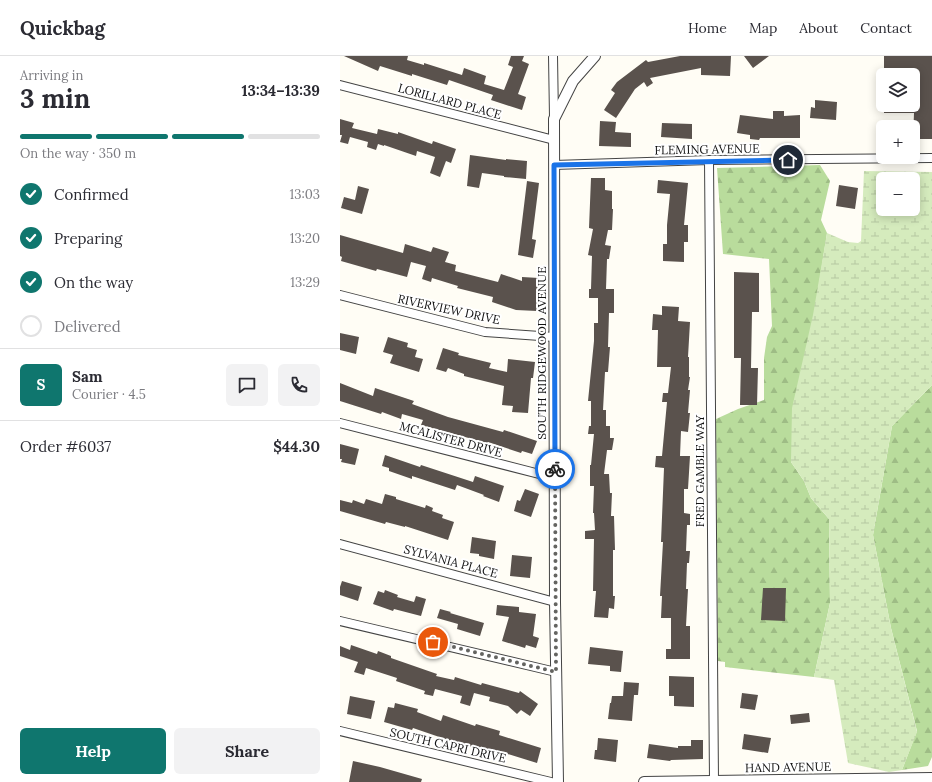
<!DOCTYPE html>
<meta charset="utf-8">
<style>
:root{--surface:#fff;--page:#f2f2f3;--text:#2b2b33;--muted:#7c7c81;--line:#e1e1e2;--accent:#0f766e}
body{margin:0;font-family:Lora,serif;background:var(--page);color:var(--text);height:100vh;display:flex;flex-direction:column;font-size:15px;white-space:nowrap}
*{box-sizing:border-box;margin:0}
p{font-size:13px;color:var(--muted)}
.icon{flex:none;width:22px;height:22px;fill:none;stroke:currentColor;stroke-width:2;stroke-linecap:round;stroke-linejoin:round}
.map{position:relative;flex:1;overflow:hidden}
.sheet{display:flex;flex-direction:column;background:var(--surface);width:340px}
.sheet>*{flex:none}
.tools{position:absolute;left:536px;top:12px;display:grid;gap:8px}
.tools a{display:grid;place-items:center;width:44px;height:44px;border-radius:6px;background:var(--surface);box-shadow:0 2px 10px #0003;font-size:20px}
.pin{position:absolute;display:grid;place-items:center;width:34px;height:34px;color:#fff;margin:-17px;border:2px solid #fff;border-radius:50%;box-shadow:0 1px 4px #0007}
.courier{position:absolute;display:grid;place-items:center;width:40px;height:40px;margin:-20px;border:3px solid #1a73e8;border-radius:50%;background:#fff;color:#222;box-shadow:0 1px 5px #0007}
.summary em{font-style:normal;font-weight:700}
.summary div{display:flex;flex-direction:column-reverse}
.summary{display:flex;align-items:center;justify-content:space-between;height:68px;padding:0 20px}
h1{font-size:26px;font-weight:700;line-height:30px}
.bar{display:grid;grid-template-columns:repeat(4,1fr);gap:6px 4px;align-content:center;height:48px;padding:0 20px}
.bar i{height:5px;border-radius:3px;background:var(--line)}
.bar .selected{background:var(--accent)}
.bar p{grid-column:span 4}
.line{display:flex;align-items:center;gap:10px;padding:0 20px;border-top:1px solid var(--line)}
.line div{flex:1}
.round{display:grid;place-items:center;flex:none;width:42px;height:42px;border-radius:6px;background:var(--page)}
ol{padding:0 20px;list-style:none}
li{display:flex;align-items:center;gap:12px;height:44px}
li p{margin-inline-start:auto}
li .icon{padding:4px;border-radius:50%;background:var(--accent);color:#fff;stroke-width:4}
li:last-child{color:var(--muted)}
li i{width:22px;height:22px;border:2px solid var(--line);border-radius:50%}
.cta{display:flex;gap:8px;margin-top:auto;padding:8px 20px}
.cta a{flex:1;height:46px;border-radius:6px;background:var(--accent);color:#fff;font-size:16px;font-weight:700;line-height:46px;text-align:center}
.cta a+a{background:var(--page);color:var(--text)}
header{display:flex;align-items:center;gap:24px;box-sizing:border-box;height:56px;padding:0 20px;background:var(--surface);border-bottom:1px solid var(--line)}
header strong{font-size:19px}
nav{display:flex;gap:22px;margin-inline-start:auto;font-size:14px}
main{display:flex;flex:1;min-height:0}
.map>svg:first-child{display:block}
.forest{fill:url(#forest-firs)}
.wetland{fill:url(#wetland-marsh);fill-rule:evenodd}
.building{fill:#5a524d}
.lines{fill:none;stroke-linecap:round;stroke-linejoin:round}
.minor-casing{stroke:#444;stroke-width:10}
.tertiary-casing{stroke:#444;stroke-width:12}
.minor{stroke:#fff;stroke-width:8}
.tertiary{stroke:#fff;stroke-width:10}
.done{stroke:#646461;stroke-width:4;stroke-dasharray:0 7.2}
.route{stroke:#1a73e8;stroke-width:5}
.labels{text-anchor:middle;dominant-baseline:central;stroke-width:4;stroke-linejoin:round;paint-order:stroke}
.street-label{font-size:12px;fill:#111;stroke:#fff}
</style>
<header>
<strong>Quickbag</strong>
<nav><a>Home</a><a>Map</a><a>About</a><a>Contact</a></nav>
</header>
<main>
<section class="sheet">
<div class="summary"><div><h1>3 min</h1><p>Arriving in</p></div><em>13:34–13:39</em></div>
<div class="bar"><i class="selected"></i><i class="selected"></i><i class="selected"></i><i></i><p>On the way · 350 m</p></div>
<ol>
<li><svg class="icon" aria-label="check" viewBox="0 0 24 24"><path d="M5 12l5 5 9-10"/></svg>Confirmed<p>13:03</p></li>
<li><svg class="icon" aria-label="check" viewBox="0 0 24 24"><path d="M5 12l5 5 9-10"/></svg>Preparing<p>13:20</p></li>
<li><svg class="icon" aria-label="check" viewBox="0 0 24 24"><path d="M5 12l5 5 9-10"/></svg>On the way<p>13:29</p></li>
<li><i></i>Delivered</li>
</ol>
<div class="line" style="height:72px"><b class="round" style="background:var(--accent);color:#fff">S</b><div><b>Sam</b><p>Courier · 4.5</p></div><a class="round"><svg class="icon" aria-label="chat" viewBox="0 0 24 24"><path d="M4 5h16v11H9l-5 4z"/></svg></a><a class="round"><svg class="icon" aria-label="phone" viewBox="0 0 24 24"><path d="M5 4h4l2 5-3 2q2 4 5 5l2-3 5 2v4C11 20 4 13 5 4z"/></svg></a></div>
<div class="line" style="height:52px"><div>Order #6037</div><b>$44.30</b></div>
<div class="cta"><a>Help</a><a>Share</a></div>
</section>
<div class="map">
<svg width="592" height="726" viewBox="0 0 592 726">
<defs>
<pattern id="forest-firs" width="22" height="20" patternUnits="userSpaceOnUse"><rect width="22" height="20" fill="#b9dc9c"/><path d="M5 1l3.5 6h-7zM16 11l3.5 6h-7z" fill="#9ebc85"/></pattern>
<pattern id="wetland-marsh" width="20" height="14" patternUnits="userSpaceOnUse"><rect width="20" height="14" fill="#d5ebbd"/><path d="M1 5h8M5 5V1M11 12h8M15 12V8" fill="none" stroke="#b6c8a1"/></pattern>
</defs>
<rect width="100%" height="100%" fill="#fffdf5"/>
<path class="forest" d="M480,109l10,16 -9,39 6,13 -36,229 13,19 7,17 18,21 1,84 -16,74 -89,-10v-5l-7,-1 -2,-242 22,-10 26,-9v-42l3,-21 5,-11 -3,-67 -46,-5 -6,-86z
M592,329v372l-4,9 -26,4 15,-39 -26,-103 -18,-93 19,-109z"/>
<path class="wetland" d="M524,115l68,1v213l-40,41 -19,109 18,93 26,104 -15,38 -13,2 -41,-9 -14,-83 -20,-3 16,-74 -1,-84 -18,-21 -7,-17 -13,-19 1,-54 21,-93 14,-82 21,9 10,1 3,-2zM543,123h30v30h-30z"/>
<path class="building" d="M4,0h64l-1,4 17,5v-2l38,12 2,-7 22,8 -2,8 20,6 9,-23 -5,-2 3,-9h13l-2,5 7,3 -11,30 8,3 -4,13 -31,-10 2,-5 -44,-15 -2,5 -35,-11v2l-32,-10 -2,5z
M340,0h51l-1,20 -29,-1v-7l-51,10 3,5 -6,4 -3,-5 -9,7 -19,29 -12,-8 11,-17 -4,-3 6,-8 29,-22 2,2z
M404,0h25l-16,12z
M544,0h48v83h-19l1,-26h-30v-8h29v-30h-29z
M475,44l22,2 -1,18 -26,-2 1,-11 4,1z
M433,55h11v5l16,-1v23h-40l-1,2 -9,-1v-4l-13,-2 3,-18 33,4z
M0,63l14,4 -2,5 25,6 1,-5 20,5v-2l34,12 1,-3 23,8 -5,14 -5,-2 -6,16 -10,-4 5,-16 -18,-6 -1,5 -32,-11v1l-6,-2 -2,6 -9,-3 1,-5 -18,-5 -2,7 -8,-2 2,-7h-2z
M260,65l16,1 -1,10 16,1v14l-32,-1z
M322,67l30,1v15l-31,-2z
M130,99l36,5v-1l21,2 -1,18 -22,-2v-1l-22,-3 -3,15 -12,-2z
M251,122h14v12l7,1v18h1l-1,21h-4l-3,15 6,1 -2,13h-2l-1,30h8v24h-5l-1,34h2l-2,25h-3l-2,38h3v16h4v12h4l-2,12h-5l-3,24h5l1,19h2l-1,23h3l1,34h-2v46h2l-1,13 -5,-1 -1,10 -14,-1 2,-26h-3l1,-52h-9v-8l10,-1 -1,-17h-1l1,-27h-4v-21h1l3,-31h-6l1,-8h2v-25h-3l6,-60v-18h4v-25h-9v-9h2l1,-33 -4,-1 5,-26 -4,-1z
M318,124l30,3 -4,42h4v17h-4v20l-21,-1v-17h4v-19l3,-31 -13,-1z
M187,125l12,2 -7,56 4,1 -3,18 -15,-3z
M499,129l19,3 -3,21 -19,-3z
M18,130l11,3 -7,25 -21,-6 3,-11 11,3z
M0,179l63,18 2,-9 26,8 2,-5 16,5 -4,10 11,3 -1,6 43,11 3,-8 21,7v-4l17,1 -2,33 -21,-1 -24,-8 1,-5 -36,-9 1,-2 -26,-8 -1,4 -9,-3 4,-13 -15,-4 -4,15 -30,-8 -1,2 -35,-10 1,-4 -2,-1z
M394,216l25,1v39h-7l-1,56h7l-1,37h-17l1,-47h-7z
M322,250l17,1 -1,14 12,1 -2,35h1v20h1l-2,13h2l-2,23h2l-2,19 -7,-1 -1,25h10l-2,33h-4v24l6,1v11h-3l-1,26h4l-1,12h-2l-1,26h2l-2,37h4v33h-24v-10h5v-31h-10l1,-22h-2l3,-54h-2l3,-74 -9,-1 1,-11h6l5,-54h-5l1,-9h5l3,-26h-14l1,-37h-6l1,-16 9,1z
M0,277l19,4 -3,17 -16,-4z
M48,281l20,6 -1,4 10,3 -2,7 8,2 -4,13 -29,-9 3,-8 -10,-3z
M103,292l16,5 -1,2 33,8 -2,5 18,4 1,-13 27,3 -2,16h-2l-3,35 -16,-1 1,-6 -11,-1 2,-19 -40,-10v-2l-16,-6 -2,4 -10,-3z
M0,327l33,13 2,-8 39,13 -2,3 36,13 55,15 1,-2 33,11 -5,13 -10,-3 -1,2 -33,-11 -1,1 -66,-18 2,-5 -21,-6 -1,5 -19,-7 -1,2 -41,-13z
M0,388l19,5 -4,16 -14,-3 1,-3h-2z
M45,399l35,12 1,-2 52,17 2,-6 29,10 -5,16 -16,-6 1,-1 -27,-10 -2,5 -43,-14v3l-23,-8v-3l-7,-2z
M185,433l14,5 -8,23 -17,-6 3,-11 3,1z
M45,438l11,3v2l29,9 1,-3 7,3 -1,3 11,4 -1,3 12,4 -6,18 -43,-14v1l-19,-5 -1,2 -45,-13v-11l12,3 1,-3 11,4 2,-5 16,5z
M132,481l24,4 -2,18 -15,-3v-2l-9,-1z
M172,499l20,2 -2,21 -20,-2z
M2,525l20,6 -4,14 -18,-6v-8z
M423,532h23l-1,33 -24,-1z
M45,534l13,5 -1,2 17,5 2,-6 10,3 -5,17 -27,-7 -1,2 -20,-7 5,-13 6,2z
M157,549l22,2v5l17,2 -3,22 6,2 -3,10 -10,-3 -1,3 -23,-7 7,-24 -13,-2z
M100,553l11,3 -1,1 34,10 -4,13 -23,-7 1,-5 -21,-6z
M11,589l26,9 1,-3 13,5v2l46,16 -1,2 18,4 1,-3 26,8 1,-2 37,10 1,-2 18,13 -8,12 -9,-6 -4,4 -9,-8 -19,-5 1,-4 -16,-4 -4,13 -10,-3 2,-7 -27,-7 -2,7 -9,-2 1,-3 -29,-10 1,-3 -31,-10 -2,7 -10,-3 4,-10 -18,-6v-10l10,4z
M250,591l33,4 -2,21 -11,-1v-5l-22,-2z
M329,620l25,1v30l-20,-1v-10h-5z
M284,626l15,1 -1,12h-4l-2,26 -24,-2 2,-16h1l1,-7h11z
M402,637l16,2 -3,15 -15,-2z
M10,640l25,5 -4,18 -24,-5z
M55,647l23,6 -1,3 24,9 2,-6 32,11 1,-2 24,7 -1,4 42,13 -4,15 -42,-13 -1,3 -40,-11 -41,-14 -1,2 -28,-8 4,-15 6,1z
M469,657l1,9 -19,2 -1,-9z
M404,678l27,4 -3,15 -26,-4z
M258,682l20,2 -2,22 -22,-3 1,-9h2z
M351,684h12v19l-32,1 -1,1 -23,-3 2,-14 29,4v-2h13z
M13,705l27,6 42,12 -1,3h-72z"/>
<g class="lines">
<g class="minor-casing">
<path id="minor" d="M213,0l1,62
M0,29l214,55
M369,104l5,621
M214,109l155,-5 223,-2
M0,239l145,37 69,5
M0,367l215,55
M0,488l215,58
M0,565l216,51
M0,675l211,51"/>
</g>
<g class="tertiary-casing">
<path id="tertiary" d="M218,726l-3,-180 -1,-483 19,-38 22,-25
M304,726l288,-4"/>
</g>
<use href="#minor" class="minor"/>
<use href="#tertiary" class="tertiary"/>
</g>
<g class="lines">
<path class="done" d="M93,586l123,30 -1,-203"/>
<path class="route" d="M215,413l-1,-304 234,-5"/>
</g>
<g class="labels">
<g class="street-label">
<text transform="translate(110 45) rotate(15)">LORILLARD PLACE</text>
<text transform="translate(367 93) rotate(-1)">FLEMING AVENUE</text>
<text transform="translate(109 253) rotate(12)">RIVERVIEW DRIVE</text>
<text transform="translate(201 297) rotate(-90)">SOUTH RIDGEWOOD AVENUE</text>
<text transform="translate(111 383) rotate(15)">MCALISTER DRIVE</text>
<text transform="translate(359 415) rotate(-90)">FRED GAMBLE WAY</text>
<text transform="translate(111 505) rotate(15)">SYLVANIA PLACE</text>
<text transform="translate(108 689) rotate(13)">SOUTH CAPRI DRIVE</text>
<text transform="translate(448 711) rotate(-1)">HAND AVENUE</text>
</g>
</g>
</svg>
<div class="tools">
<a><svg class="icon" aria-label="layers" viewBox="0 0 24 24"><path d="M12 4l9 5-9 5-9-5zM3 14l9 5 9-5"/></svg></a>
<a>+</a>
<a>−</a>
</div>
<div class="pin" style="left:93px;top:586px;background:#ea580c"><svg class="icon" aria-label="bag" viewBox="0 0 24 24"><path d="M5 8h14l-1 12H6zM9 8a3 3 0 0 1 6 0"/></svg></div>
<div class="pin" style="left:448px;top:104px;background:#1f2937"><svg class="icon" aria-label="home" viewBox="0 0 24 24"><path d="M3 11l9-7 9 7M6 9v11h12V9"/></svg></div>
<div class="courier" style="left:215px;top:413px"><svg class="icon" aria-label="bike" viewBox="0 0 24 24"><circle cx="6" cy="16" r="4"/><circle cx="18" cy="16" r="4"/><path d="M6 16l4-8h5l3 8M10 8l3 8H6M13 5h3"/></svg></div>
</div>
</main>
